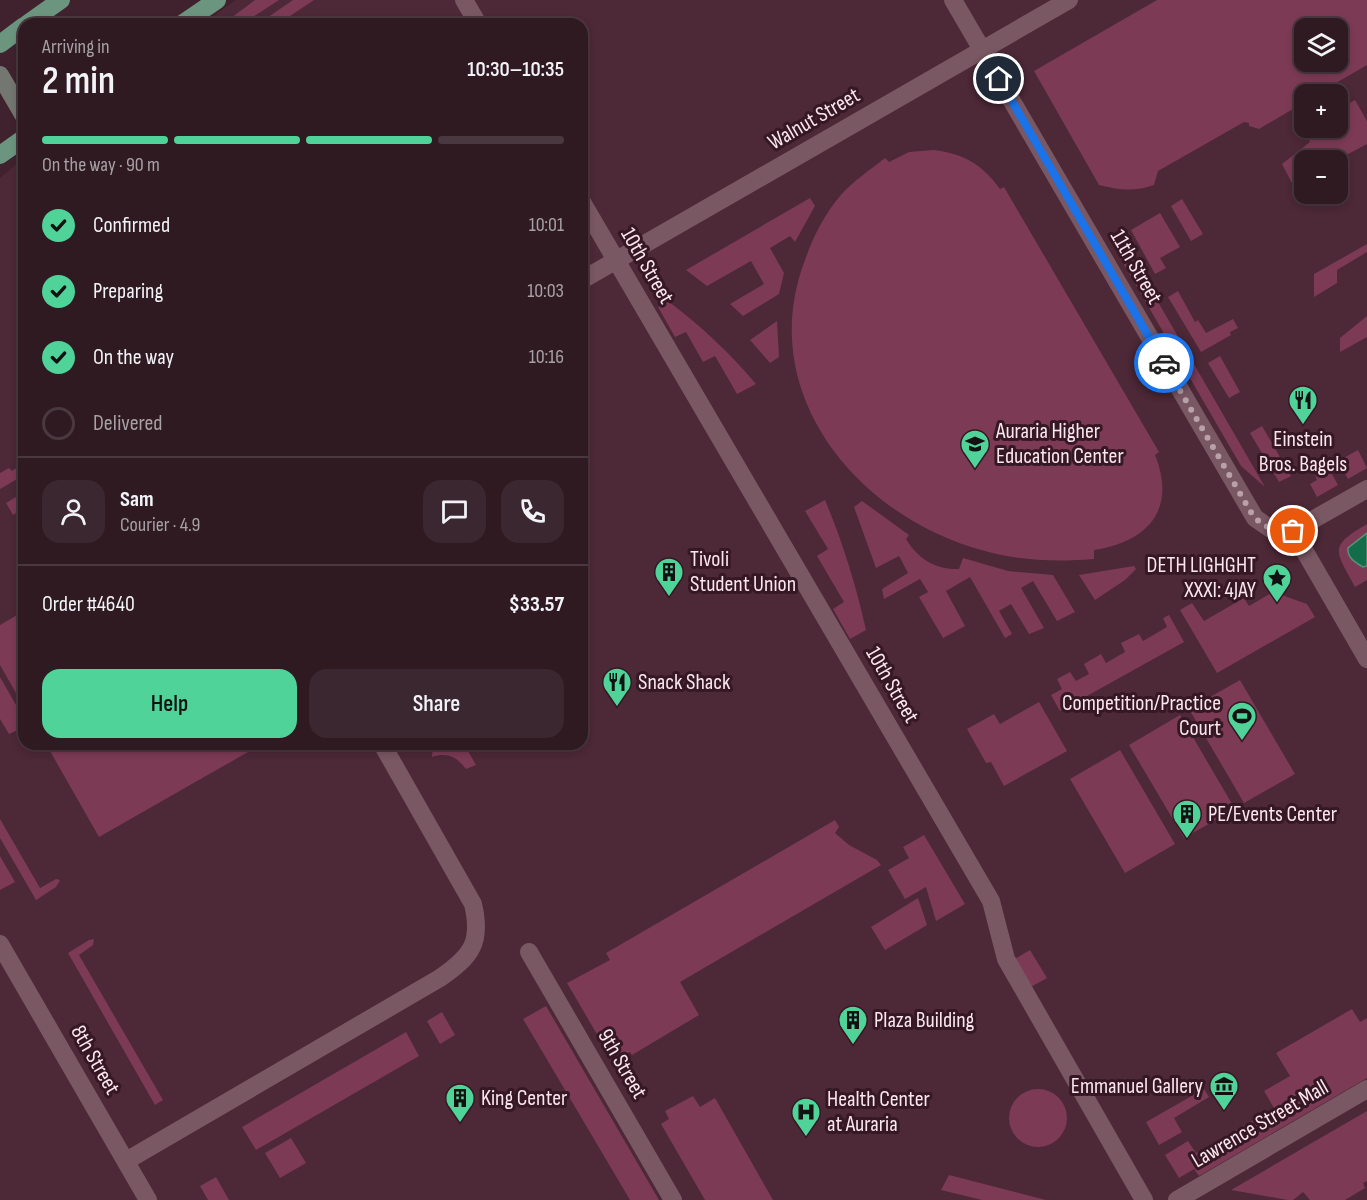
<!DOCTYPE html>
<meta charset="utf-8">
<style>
:root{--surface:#2f1a22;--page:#3b272f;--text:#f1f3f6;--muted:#a7a1a5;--line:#4a3840;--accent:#4fd399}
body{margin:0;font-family:"Sofia Sans Condensed",sans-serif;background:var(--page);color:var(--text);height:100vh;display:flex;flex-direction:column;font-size:22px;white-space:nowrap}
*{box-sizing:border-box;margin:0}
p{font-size:20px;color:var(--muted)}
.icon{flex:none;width:33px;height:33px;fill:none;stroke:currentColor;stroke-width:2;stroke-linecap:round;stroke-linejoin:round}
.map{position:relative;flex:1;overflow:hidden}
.drawer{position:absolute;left:18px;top:18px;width:570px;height:732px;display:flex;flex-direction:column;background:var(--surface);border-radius:18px;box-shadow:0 3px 9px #0003,0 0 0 2px var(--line)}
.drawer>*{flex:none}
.buttons{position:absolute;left:1294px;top:18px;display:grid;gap:12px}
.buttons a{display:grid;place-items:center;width:54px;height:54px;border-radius:12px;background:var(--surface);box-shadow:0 3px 9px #0003,0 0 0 2px var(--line);font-size:30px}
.pin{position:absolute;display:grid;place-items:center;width:51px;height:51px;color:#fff;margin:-26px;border:3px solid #fff;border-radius:50%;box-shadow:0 2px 6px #0007}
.courier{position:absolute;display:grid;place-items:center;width:60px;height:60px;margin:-30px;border:4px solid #1a73e8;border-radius:50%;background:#fff;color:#222;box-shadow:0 2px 8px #0007}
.summary em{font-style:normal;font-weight:600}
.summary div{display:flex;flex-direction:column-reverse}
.summary{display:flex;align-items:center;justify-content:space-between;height:102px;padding:0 24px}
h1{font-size:39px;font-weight:600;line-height:45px}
.bar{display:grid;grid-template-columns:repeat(4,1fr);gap:9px 6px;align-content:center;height:72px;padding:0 24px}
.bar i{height:8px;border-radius:4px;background:var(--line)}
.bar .on{background:var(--accent)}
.bar p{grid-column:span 4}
.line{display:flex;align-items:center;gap:15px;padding:0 24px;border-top:2px solid var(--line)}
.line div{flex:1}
.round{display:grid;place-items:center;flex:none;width:63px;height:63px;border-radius:18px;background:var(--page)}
ol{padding:0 24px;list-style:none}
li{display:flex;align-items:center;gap:18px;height:66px}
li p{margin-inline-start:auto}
li .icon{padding:6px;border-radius:50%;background:var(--accent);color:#111;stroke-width:4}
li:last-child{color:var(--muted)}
li i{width:33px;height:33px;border:3px solid var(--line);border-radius:50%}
.cta{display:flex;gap:12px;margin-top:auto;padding:12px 24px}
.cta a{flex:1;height:69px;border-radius:18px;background:var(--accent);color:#111;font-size:24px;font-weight:600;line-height:69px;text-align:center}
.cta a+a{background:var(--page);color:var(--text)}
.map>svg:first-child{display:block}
.built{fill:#4d2837;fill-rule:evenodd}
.green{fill:#7c3a55;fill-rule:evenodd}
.water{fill:#136d4a;stroke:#59917b;stroke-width:1.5}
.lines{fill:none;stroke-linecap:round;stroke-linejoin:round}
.street{stroke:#795763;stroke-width:18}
.secondary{stroke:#737671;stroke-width:18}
.primary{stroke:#6c9580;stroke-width:18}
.done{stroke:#b9a1aa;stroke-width:6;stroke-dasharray:0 10.8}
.route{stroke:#1a73e8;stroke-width:8}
.labels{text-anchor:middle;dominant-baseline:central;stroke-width:6;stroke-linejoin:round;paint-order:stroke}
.street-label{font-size:22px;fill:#fbe6ed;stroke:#351824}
.poi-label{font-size:22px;fill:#fbe6ed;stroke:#351824;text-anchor:start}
</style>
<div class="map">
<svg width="1367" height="1200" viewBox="0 0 1367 1200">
<rect width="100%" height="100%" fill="#3f222d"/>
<path class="built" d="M236,0h1131v1200h-1367v-1022l24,-20v586h558v-720h-380zM1305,28h33v34h-33zM1305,94h33v34h-33zM1305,160h33v34h-33z"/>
<path class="green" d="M255,0h24l-37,24h-19z
M293,0h21l-36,24h-20z
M1157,0h210v65l-50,29h-12v8l-46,27 -10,-3v-3l-5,-1 -86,49 -4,14c-19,7 -36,5 -55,0l-65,-114zM1338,28v34h-33v-34z
M1355,100l12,21v23l-30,16h-32v18l-12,7 -11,-21 28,-22 -4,-7 10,-5 -1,-2h23v-18z
M934,150c30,4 48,14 66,39l4,-2 155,265 -4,3c22,54 -7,87 -61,95v9c-37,3 -73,2 -109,-8 -127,-33 -231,-158 -180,-291 8,-23 19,-45 35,-64 13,-15 30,-26 45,-38l4,4 20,-10z
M810,198l5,8 -20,36 -5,-6 -20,12 14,25 -5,21 -36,22 -13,-12 34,-20 -13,-23 -44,25 -21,-16z
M1182,199l21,35 -12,7 -20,-35z
M1160,213l20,34 -20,11 6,10 -11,6 -24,-44z
M1367,244v8l-30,18v13l-23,14v-23z
M1128,250l137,237 -24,-21 -122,-210z
M1178,291l17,31 3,-2 8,13 27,-14 5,9 -8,4 1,3 -30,17 -33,-55z
M668,301c33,25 61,51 88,83l-19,10 -22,-38 -12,6 -17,-30 -11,5 -17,-30z
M1367,316v21l-27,15v-14z
M777,321l2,36 -9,6 -20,-23z
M1220,356l20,36 -11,6 -21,-35z
M1262,426l29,50 -12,6 -29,-49z
M1358,450l9,18 -19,11 -10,-18z
M18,467l6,8 -24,14v-16l9,-5 3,3z
M1328,467l10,18 -21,12 -7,-13 7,-4 -2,-5z
M24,492v16l-11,7 -7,-12z
M825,500c18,43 31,85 41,130l-16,9 -17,-30 11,-7 -27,-46 11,-7 -23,-38z
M862,501l47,34 -3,4c12,20 30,31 53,30l4,-11 45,13 45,4 22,37 -18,9 -24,-40 -12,7 23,40 -15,6 -18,-30 -12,7 13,23 -7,4 -35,-61 -24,14 19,35 -22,12 -24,-41 9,-5 -8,-13 -36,20 -2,-10 26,-16 -9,-17 -23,12 -22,-61z
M1367,524v56l-12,7c-19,-36 -28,-40 12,-63z
M1134,566l2,3 -11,11 -30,20 -16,-25z
M1273,592l34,12 8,13 -98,56 -37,-63 12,-7 12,18 40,-23 5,8z
M24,611v96l-24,-42v-40z
M1169,615l15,27 -124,69 -9,-16 11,-6 -5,-10 13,-7 6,9 13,-7 -5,-10 17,-10 5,9 19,-11 -4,-9 18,-9 4,7 24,-14 -4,-9z
M0,677l24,42v8l-15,7 -9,-15z
M1240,680l55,94 -51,29 -55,-94z
M1039,702l28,49 -63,35 -13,-24 -5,1 -19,-34 27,-15 6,10z
M1180,715l55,94 -51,29 -55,-93z
M46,744h216l-163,93z
M433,744h10l4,3 5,-1 1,-2h11l12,21 -10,4c-9,-12 -19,-17 -34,-12z
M1120,750l55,94 -50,29 -55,-94z
M0,819l40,69 16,-9 4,1 -4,7 -20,13 -36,-62z
M835,820l4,7 -4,6 14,12 28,15 4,5 -201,117 19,33 -67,40 -2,-3 -9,4 -8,-12 -8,4 -38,-65 43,-23 -4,-7z
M924,835l41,69 -29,17 -10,-34 -21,12 -17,-29 21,-12 -6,-11z
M0,856l15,26 -15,8z
M918,898l9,27 -42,25 -14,-23z
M94,939l-1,6 -14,10 84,145 -8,5 -87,-152 21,-13z
M1030,950l17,28 -18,10 -16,-28z
M546,1006l113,194h-29l-107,-181z
M1352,1009l8,13 7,-4v60l-168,98 -5,-7 -15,9 -14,-23 23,-14 8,12 78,-45 -10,-17 26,-15 -14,-23z
M442,1012l13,23 -15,9 -13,-23z
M406,1032l13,24 -163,94 -14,-23z
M1009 1118a29 29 0 1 1 58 0a29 29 0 1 1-58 0Z
M1204,1089l5,8 -35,21 8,14 -23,13 -13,-23z
M693,1096l7,11 15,-9 58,102h-68l-44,-76 8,-5 -4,-8z
M1367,1111v70l-4,2 2,5 -20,12h-35l-7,-8 -10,8h-5l-57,-10z
M291,1138l15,25 -26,15 -15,-25z
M949,1175l97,25h-64l-41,-10z
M216,1177l13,23h-21l-8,-14z"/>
<path class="water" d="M1367,533v33l-4,1c-7,-4 -16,-9 -15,-19z"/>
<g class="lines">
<path class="street" d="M464,0l14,24
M953,0l302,518 16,11 22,2 74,-42
M582,202l409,699 15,58 138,241
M582,280l487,-280
M1293,531l74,128
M0,944l148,256
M529,952l144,248
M126,1161l314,-183c32,-22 42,-36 33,-74l-91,-160
M1177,1200l190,-111"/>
<path class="secondary" d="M0,75l24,41"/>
<path class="primary" d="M27,24l34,-24
M182,24l35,-24
M0,44l24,-18
M0,155l24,-17"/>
</g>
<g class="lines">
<path class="done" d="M1164,363l88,151c11,14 24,18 41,17"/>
<path class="route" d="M999,79l165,284"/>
</g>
<defs>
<g id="restaurant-pin" transform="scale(1.5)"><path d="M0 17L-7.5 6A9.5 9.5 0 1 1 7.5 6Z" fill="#4fd399" stroke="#351824"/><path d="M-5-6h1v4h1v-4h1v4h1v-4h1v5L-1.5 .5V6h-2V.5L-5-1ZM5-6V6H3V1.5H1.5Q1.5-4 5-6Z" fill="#111"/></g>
<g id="university-pin" transform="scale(1.5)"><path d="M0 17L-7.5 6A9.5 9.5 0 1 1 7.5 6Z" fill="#4fd399" stroke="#351824"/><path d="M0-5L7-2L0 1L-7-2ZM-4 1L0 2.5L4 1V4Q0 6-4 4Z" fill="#111"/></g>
<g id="building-pin" transform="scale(1.5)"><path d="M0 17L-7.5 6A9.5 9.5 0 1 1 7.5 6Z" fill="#4fd399" stroke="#351824"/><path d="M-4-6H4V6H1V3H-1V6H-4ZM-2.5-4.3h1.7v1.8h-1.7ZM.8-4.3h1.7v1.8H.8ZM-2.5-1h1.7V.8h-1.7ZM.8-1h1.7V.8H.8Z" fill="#111"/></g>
<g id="sight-pin" transform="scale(1.5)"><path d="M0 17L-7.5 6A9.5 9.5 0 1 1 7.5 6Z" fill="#4fd399" stroke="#351824"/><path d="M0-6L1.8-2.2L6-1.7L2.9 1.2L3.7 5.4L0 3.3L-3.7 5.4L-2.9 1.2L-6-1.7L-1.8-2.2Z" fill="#111"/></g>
<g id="stadium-pin" transform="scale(1.5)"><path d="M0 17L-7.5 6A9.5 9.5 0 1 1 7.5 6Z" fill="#4fd399" stroke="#351824"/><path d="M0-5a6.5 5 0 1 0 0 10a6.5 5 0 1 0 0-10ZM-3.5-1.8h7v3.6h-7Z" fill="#111"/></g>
<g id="museum-pin" transform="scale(1.5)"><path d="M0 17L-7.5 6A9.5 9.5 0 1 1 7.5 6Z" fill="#4fd399" stroke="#351824"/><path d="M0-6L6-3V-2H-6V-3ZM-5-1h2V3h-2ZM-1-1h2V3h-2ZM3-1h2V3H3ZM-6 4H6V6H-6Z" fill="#111"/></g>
<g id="hospital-pin" transform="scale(1.5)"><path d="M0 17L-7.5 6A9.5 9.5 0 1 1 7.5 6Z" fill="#4fd399" stroke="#351824"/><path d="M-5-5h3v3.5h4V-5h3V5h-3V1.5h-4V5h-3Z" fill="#111"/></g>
</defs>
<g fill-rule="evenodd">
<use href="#restaurant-pin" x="1303" y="400"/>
<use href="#university-pin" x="975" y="444"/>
<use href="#building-pin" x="669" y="572"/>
<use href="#sight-pin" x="1277" y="578"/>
<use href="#restaurant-pin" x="617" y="682"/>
<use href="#stadium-pin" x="1242" y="716"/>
<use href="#building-pin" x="1187" y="814"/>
<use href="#building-pin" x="853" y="1020"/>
<use href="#museum-pin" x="1224" y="1086"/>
<use href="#building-pin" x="460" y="1098"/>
<use href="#hospital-pin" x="806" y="1112"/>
</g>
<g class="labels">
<g class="street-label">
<text transform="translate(814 119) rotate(-30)">Walnut Street</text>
<text transform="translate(647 266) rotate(60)">10th Street</text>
<text transform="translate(1136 267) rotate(60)">11th Street</text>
<text transform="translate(892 685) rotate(60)">10th Street</text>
<text transform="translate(95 1060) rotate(60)">8th Street</text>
<text transform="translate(622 1064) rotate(60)">9th Street</text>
<text transform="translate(1260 1124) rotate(-30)">Lawrence Street Mall</text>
</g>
<g class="poi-label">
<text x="996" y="431">Auraria Higher<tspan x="996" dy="25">Education Center</tspan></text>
<text x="1303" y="439" text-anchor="middle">Einstein<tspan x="1303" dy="25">Bros. Bagels</tspan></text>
<text x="690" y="559">Tivoli<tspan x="690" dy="25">Student Union</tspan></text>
<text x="1256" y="565" text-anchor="end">DETH LIGHGHT<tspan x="1256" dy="25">XXXI: 4JAY</tspan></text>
<text x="638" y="682">Snack Shack</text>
<text x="1221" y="703" text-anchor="end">Competition/Practice<tspan x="1221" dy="25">Court</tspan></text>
<text x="1208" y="814">PE/Events Center</text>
<text x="874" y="1020">Plaza Building</text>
<text x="1203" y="1086" text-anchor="end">Emmanuel Gallery</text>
<text x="481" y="1098">King Center</text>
<text x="827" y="1099">Health Center<tspan x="827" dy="25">at Auraria</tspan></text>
</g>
</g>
</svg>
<div class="buttons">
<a><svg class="icon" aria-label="layers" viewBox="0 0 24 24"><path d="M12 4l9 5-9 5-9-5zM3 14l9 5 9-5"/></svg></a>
<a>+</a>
<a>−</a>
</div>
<div class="pin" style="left:1293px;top:531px;background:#ea580c"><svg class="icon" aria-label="bag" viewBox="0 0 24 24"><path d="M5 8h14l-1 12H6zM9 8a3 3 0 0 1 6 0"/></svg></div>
<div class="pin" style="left:999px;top:79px;background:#1f2937"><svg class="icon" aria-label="home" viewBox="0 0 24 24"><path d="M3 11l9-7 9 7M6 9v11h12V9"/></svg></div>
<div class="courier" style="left:1164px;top:363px"><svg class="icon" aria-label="car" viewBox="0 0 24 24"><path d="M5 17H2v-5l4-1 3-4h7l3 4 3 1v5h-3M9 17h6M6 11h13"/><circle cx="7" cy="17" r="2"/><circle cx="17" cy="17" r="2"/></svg></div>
<section class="drawer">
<div class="summary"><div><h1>2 min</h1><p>Arriving in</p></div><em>10:30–10:35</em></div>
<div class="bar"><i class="on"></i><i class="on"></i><i class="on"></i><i></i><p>On the way · 90 m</p></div>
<ol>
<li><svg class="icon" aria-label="check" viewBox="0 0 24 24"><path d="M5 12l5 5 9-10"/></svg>Confirmed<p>10:01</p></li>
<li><svg class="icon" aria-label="check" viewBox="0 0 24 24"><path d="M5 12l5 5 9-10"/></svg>Preparing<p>10:03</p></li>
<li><svg class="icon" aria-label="check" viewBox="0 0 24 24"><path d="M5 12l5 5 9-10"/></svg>On the way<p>10:16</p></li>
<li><i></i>Delivered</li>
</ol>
<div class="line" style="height:108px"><a class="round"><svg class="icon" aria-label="person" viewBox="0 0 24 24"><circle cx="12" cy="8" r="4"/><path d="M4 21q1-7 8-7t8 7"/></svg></a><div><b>Sam</b><p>Courier · 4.9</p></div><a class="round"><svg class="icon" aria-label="chat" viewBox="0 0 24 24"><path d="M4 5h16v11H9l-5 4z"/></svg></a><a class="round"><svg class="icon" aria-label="phone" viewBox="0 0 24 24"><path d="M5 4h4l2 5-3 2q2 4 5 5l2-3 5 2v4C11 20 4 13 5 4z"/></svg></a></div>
<div class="line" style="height:78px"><div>Order #4640</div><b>$33.57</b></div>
<div class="cta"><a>Help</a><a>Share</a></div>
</section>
</div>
